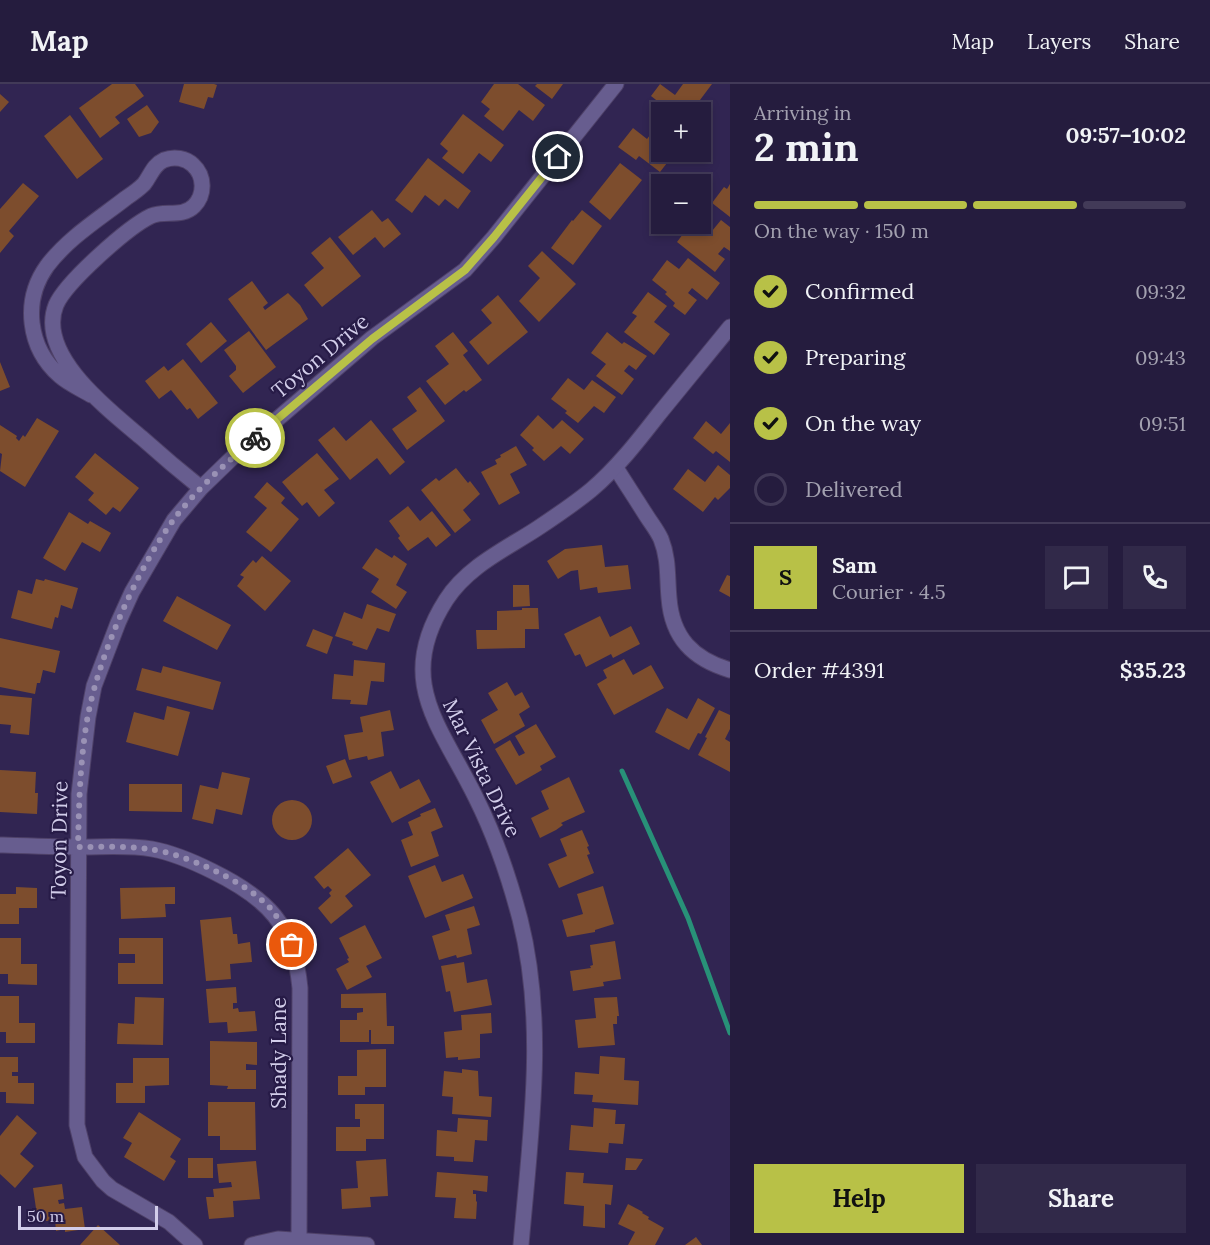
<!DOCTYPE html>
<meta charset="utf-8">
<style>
:root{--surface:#251c3e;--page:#312949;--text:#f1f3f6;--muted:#a3a1b0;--line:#423a58;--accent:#b8c147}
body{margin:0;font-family:Lora,serif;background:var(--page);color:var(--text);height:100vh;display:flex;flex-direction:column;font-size:22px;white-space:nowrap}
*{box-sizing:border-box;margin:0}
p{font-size:20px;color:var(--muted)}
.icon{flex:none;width:33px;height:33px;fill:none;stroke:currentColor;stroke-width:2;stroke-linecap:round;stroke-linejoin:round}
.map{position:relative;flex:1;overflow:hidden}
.drawer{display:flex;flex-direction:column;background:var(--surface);width:480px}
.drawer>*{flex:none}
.fabs{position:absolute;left:651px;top:18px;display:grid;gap:12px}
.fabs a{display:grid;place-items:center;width:60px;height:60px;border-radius:0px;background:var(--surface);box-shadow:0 3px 9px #0003,0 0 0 2px var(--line);font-size:30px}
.scale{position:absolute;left:18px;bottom:15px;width:140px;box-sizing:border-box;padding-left:6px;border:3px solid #d2cdea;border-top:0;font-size:16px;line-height:21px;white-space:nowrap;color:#d2cdea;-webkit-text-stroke:4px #271b47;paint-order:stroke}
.pin{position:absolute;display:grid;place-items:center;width:51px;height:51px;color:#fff;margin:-26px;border:3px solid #fff;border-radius:50%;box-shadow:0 2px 6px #0007}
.courier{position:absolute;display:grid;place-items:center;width:60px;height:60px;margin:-30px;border:4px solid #b8c147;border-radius:50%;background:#fff;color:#222;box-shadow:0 2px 8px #0007}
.overview em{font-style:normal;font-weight:800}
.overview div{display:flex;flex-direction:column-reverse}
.overview{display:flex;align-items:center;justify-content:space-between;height:102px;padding:0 24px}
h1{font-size:39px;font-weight:800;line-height:45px}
.bar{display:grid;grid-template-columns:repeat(4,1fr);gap:9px 6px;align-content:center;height:72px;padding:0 24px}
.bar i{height:8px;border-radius:4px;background:var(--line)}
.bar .active{background:var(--accent)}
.bar p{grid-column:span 4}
.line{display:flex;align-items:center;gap:15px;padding:0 24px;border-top:2px solid var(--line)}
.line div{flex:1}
.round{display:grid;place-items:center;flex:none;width:63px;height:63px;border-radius:0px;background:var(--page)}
ol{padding:0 24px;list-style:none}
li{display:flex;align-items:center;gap:18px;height:66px}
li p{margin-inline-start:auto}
li .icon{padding:6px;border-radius:50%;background:var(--accent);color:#111;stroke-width:4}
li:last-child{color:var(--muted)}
li i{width:33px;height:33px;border:3px solid var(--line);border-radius:50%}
.action{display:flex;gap:12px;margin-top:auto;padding:12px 24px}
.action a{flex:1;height:69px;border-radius:0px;background:var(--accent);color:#111;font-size:24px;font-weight:800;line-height:69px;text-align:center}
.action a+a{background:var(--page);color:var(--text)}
header{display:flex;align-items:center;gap:36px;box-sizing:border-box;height:84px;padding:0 30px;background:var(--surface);border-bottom:2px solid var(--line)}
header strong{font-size:28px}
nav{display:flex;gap:33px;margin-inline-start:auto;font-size:21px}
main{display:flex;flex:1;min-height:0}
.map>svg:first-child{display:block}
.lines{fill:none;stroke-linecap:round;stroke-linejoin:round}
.stream{stroke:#289178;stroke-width:5}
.building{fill:#7d4d2d}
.minor-casing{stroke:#4e4168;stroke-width:17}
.tertiary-casing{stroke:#4e4168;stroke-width:17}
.minor{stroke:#675d8f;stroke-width:15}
.tertiary{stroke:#675d8f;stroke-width:15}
.done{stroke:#9a92b5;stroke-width:6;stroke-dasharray:0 10.8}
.route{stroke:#b8c147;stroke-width:8}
.labels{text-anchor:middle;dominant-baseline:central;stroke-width:4.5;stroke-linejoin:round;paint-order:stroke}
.street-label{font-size:21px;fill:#d2cdea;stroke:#271b47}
</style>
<header>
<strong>Map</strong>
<nav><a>Map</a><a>Layers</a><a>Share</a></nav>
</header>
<main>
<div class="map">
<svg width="730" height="1161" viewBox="0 0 730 1161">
<rect width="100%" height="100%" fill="#312552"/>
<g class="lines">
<path class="stream" d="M622,687l66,147 42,115"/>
</g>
<path class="building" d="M112,0h23l9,12 -29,21 5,6 -20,15 -21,-30z
M184,0h30l3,1 -4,13 -5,-1 -4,12 -25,-7z
M494,0h24l27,21 -12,16 -14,-11 -16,21 -19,-15 6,-7 -9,-7z
M537,0h26l-11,15 -17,-13z
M660,0l15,11 8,-11h29l-21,28h-7l-6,-4 -2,4 -9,-7 -2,2 -14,-11z
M0,10l9,8 -9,10z
M147,21l12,17 -8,11 -12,4 -12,-18z
M463,30l41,31 -13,17 -12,-9 -16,21 -21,-16 6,-7 -8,-7z
M70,31l33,44 -26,20 -33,-43z
M662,43v25h26l-7,8 -7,-6 -14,18 -21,-16 -3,4 -18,-13 15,-19 14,11 6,-8 3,3z
M428,74l43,33 -13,18 -13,-10 -6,7 -14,-11 -13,18 -17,-13z
M620,79l22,17 -32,40 -21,-18z
M23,99l16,13 -30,35 5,5 -14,17v-44z
M730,100v33l-18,-14 12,-16 3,2z
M372,126l10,12 6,-4 13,16 -17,14 -9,-11 -22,18 -15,-18z
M582,126l20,16 -29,39 -22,-17 21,-28 1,1z
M721,136l9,7v24l-6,-4 -6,7 7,5 -10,13 -38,-30 12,-16 3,2 3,-4h5v-2l12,9z
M330,153l31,39 -39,31 -18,-22 20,-17 -13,-15z
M542,167l34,33 -37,38 -20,-21 21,-23 -12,-12z
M688,174l32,25 -13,17 -15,-12 -4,5 9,7 -12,15 -12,-9 2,-3 -10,-9 2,-2 -15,-12 15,-20 12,9z
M252,197l16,22 -5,4 2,3 23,-17 12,12 8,14 -42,31 -38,-51z
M648,208l19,14 -13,16 16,12 -16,21 -30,-23 13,-16 -5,-3z
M498,211l30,37 -40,33 -19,-23 23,-19 -11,-13z
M211,238l16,19 -26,22 -15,-19z
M249,247l27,36 -33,26 -14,-17 7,-6v-4l-12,-16z
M453,248l15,19 -5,4 19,25 -16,12 -2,-2 -19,15 -19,-24 23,-17 -14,-18z
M607,248l15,12 2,-2 23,14 -11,14 -7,-5 -5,6 10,8 -12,16 -26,-19 10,-12 -15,-11z
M183,275l35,44 -20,16 -8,-11 -3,2 -16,-20 -12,9 -14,-18 19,-15 4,5z
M0,278l10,25 -10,4z
M568,294l16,12 8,-10 24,17 -12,16 -10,-7 -16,17 -13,-10 2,-2 -16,-12z
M420,303l25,34 -38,29 -15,-21 25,-18 -10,-14z
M538,331l15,14 9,-9 22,19 -14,15 -9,-8 -17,15 -12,-11 2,-2 -14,-13z
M37,334l22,13 -34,56 -25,-16 2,-17 -2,-1v-28l17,11 -1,2 3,3 4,-6 2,2z
M371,336l34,42 -15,13 -13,-17 -27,22 -32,-40 16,-13 12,14z
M706,337l15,13 9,-11v39l-14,-11 -3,3 -20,-16z
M516,362l11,19 -17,9 10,19 -21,12 -18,-33 16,-8 -2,-4 6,-3 -1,-2z
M95,369l44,35 -19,24 -7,-5 -7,8 -18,-15 6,-7 -19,-16z
M317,369l22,26 -15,11 11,13 -16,14 -12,-15 -5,4 -20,-24z
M718,381l12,10v13l-12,12 -3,-3 -12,15 -30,-23 15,-20 17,13z
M456,384l12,15 2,-2 10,13 -17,16 8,10 -16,13 -34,-43 15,-12 3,3z
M267,398l18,16 -4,5 18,16 -28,33 -25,-20 21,-24 -13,-11z
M408,422l12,15 12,-10 19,24 -15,12 -8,-10 -20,14 -10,-13 2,-2 -11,-15z
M69,428l19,12 2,-3 21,12 -11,19 -18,-10 -17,29 -22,-13z
M602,461l3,22 23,-2 3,24 -33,4 -1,-6 -17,3 -2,-20 -7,1 -13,8 -11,-18 18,-12z
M376,464l16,10 2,-3 13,9 -11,21 11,7 -11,17 -25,-17 8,-13 -17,-11z
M262,472l29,25 -26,30 -28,-25 7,-9 -4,-2 13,-15 3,3z
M727,491l3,1v21l-11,-6z
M36,495l8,2 1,-2 33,9 -6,21 -11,-4 -3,13 -3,-1 -3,12 -41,-11 7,-28 14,4z
M513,501h16l1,21 -17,1z
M177,512l54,29 -14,25 -54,-29z
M367,520l29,10 -7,18 -12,-4 -10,22 -15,-5 1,-3 -18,-6 9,-24 18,7z
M522,524h16l1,21h-14v19l-48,1 -1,-19h21v-19l25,-1z
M600,532l10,21 21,-11 9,18 -27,14 -2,-4 -25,13 -6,-13 -5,2 -11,-22z
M313,545l20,8 -6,17 -21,-8z
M0,554l60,13 -5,22 -12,-3 -3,13h-3l-2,11 -35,-7z
M624,575l9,16 18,-10 13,23 -50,27 -17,-31 10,-6 -4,-8z
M354,576l31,3 -1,19 -13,-1 -4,24 -17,-1 1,-4 -19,-1 2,-25 19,2z
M163,582l58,16 -8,28 -77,-20 6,-22 19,5z
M507,598l8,14 7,-4 8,15 -11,7 6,12 -31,18 -13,-24 17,-10 -10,-17z
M0,611l32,3 -3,37 -19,-2 1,-8 -11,-1z
M698,614l17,10 -14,26 -3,-1 -9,17 -34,-18 12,-24 20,11z
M167,622l23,6 -12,44 -52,-14 8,-30 30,8z
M390,626l4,20 -13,2 3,24 -16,4 -1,-4 -18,4 -5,-25 19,-3 -3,-15z
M719,626l11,5v14l-5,10 5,3v30l-32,-17 9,-17 -2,-1z
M536,640l20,33 -16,9 2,4 -26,15 -21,-36 15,-9 9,16 6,-3 -10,-17z
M345,675l7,18 -19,7 -7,-18z
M0,686l36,2 -1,21h3l-1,21 -37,-2z
M391,687l9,18 19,-10 12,23 -39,21 -22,-41z
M222,688l28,6 -8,37 -26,-6 -3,15 -21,-5 8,-34 18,4z
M569,693l16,35 -24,11 2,2 -7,5 -16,8 -9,-20 18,-9 -8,-18z
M129,700h53v28l-53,-1z
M272 736a20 20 0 1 1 40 0a20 20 0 1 1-40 0Z
M435,724l8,19 -12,5 8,24 -28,11 -10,-27 12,-5 -5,-13 13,-6 -1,-2z
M582,746l7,16 -2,1 3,7 -3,1 7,18 -35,15 -11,-24 19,-8 -7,-17z
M348,764l23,27 -26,21 8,10 -22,18 -13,-16 13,-12 -2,-3 3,-3 -4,-4 -4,3 -10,-12z
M435,781l7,17 21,-8 10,24 -48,20 -17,-42z
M603,802l11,38 -19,6v2l-28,5 -5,-17 21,-6 -6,-20z
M16,803l21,1v20h-18v16h-19v-30h16z
M175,803v17h-10l1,13 -45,2 -1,-31z
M474,822l6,19 -13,4 5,25 -15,4 -1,-3 -17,5 -7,-24 18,-6 -5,-15z
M231,833l2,17h4l1,10 12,-2 2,20 -22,2 1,15 -25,2 -6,-61z
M365,841l17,33 -16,8 6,11 -25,13 -11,-21 13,-7 -2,-3 2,-1 -10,-20z
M0,854h21v26h16v21l-29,-1v-10h-8z
M119,854h44v46h-45v-21h17v-9h-16z
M615,857l6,38 -18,3 1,4 -31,5 -3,-20 21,-3 -1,-2 3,-1 -3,-20z
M464,878l3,21 20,-4 5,26 -38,7 -4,-21 -4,1 -5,-26z
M236,903l1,16h-4v6l5,-1 1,4 16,-1 2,20 -29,2 -1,-11 -18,1 -3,-34z
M386,909l1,33h7v18h-23v-14h-2v12h-29v-22h17v-7l6,-1v-4h-22v-14z
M0,912h19v27h16v20h-29v-11h-6z
M135,913l29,1 -1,47 -46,-1 1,-21 16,1z
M617,913l2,19h-2v8h-4l2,21 -37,3 -3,-28 21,-2 -2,-20z
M491,929l1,20 -12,1v24l-22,2v-3l-12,1 -2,-26 18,-2 -1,-15z
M210,957l47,1v23l-11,-1v6h10v19h-29l1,-3 -18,-1z
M386,965v38h-21v8h-27v-19h19v-26z
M600,972l25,2 -1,22 15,1 -1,24 -46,-3 1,-7 -19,-1 1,-22 24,2z
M0,973h18v15h-6v4h6v7h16v21l-28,-1v-11h-6z
M133,974h36v27l-24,1v17h-29v-20h17z
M462,985l16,2 1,25 13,1 -1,20 -39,-3 1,-17 -11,-1 2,-25 18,2z
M208,1018h47l1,48h-36v-14h-12z
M355,1020h29v35h-18v12h-30v-24h24v-8h-5z
M594,1024l22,2 -1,14h10l-2,20 -14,-1 -1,10 -39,-3 2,-25 22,2z
M139,1028l42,27 -11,18 6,4 -12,20 -40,-24 8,-14 -9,-5z
M17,1031l20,18 -17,21 14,12 -19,22 -15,-14v-38z
M458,1034l30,2 -1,21 -12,-1 -2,22 -19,-1v-4l-18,-1 1,-26 20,2z
M188,1074h25v20h-25z
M626,1074l17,1 -7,11h-11z
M386,1075l2,37 -18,1 1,10 -29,2 -1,-20 17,-1 -2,-27z
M256,1077l4,38 -27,2 1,16 -25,2 -3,-22h8l-1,-8 19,-2 -1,-5 -12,1 -2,-19z
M437,1088l51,4 -1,16 -14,-2v4h3v7l1,1 -1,17 -22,-1 2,-20 -21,-1z
M566,1088l18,1 -1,10 30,2 -2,20 -6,-1v24l-22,-2 1,-20 -20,-2z
M62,1100l2,15 -6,1 1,4 5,-1 1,6 17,-2 3,22 -20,3v-3l-9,2 -1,-11 -17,2 -5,-34z
M628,1120l15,8 -1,1 7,4 -1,2 16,9 -9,17h-27l7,-13 -17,-8z
M98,1141l22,20h-40z
M696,1153l6,8h-17z"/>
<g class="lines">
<g class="minor-casing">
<path id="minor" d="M91,311c-10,-6 -22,-11 -31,-19 -32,-28 -38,-75 -13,-110 21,-28 52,-47 79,-68 6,-4 13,-9 18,-14 7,-9 9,-19 20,-24 10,-4 22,-2 29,5 12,11 12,30 1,41 -12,12 -29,4 -43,10 -23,11 -85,66 -95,89 -20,50 54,106 86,133 19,17 39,34 59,50
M616,384c10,16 20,31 30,47 5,8 11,15 15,24 8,20 6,38 8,59 3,40 24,61 61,72
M0,761c28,1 55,2 83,2 22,0 46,-2 69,2 21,4 40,12 60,22 55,27 82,53 88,117l-1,251
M195,1161l-26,-23 -57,-33 -9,-8 -18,-24 -8,-32 2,-331 9,-77 6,-31 24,-63 14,-31 42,-72 27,-32 32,-31 139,-119 93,-68 29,-33 122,-153
M252,1161l26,-6 89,6"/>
</g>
<g class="tertiary-casing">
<path id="tertiary" d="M521,1161c9,-107 26,-220 -1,-326 -11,-42 -25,-83 -44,-121 -35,-72 -82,-117 -30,-198 22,-34 60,-51 92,-72 18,-12 36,-24 53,-38 26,-22 47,-49 68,-76 24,-29 47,-58 71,-87"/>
</g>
<use href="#minor" class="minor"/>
<use href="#tertiary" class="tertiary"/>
</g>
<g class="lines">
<path class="done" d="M255,354c-29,25 -58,51 -81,81 -37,51 -74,134 -86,196 -8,43 -9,88 -10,132 23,0 47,-1 70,2 36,4 99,33 123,60 9,11 15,24 21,36"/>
<path class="route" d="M255,354l117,-99 93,-69 29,-33 64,-80"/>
</g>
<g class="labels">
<g class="street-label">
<text transform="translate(320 272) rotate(-40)">Toyon Drive</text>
<text transform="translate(482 684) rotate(64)">Mar Vista Drive</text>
<text transform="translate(59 756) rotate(-89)">Toyon Drive</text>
<text transform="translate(278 969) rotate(-90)">Shady Lane</text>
</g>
</g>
</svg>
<div class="fabs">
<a>+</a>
<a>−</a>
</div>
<div class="scale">50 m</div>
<div class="pin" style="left:292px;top:861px;background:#ea580c"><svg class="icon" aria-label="bag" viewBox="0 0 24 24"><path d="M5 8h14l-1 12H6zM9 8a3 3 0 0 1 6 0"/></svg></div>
<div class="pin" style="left:558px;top:73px;background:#1f2937"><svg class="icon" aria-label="home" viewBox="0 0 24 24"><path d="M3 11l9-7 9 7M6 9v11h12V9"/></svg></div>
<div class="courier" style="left:255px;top:354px"><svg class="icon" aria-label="bike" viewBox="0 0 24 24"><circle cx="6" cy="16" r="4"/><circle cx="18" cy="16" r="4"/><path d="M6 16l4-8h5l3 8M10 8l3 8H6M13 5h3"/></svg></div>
</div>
<section class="drawer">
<div class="overview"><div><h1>2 min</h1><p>Arriving in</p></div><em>09:57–10:02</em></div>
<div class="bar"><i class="active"></i><i class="active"></i><i class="active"></i><i></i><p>On the way · 150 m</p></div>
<ol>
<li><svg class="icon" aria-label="check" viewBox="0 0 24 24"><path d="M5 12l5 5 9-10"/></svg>Confirmed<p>09:32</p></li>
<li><svg class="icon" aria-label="check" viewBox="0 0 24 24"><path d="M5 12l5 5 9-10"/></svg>Preparing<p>09:43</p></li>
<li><svg class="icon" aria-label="check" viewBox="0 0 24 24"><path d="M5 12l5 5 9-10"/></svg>On the way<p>09:51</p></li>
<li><i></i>Delivered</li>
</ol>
<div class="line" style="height:108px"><b class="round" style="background:var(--accent);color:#111">S</b><div><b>Sam</b><p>Courier · 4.5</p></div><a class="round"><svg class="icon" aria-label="chat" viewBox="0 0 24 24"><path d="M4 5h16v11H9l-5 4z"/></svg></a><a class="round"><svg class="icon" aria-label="phone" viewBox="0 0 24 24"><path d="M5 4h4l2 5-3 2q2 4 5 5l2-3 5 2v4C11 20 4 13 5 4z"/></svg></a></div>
<div class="line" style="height:78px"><div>Order #4391</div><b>$35.23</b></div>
<div class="action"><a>Help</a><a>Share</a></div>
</section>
</main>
